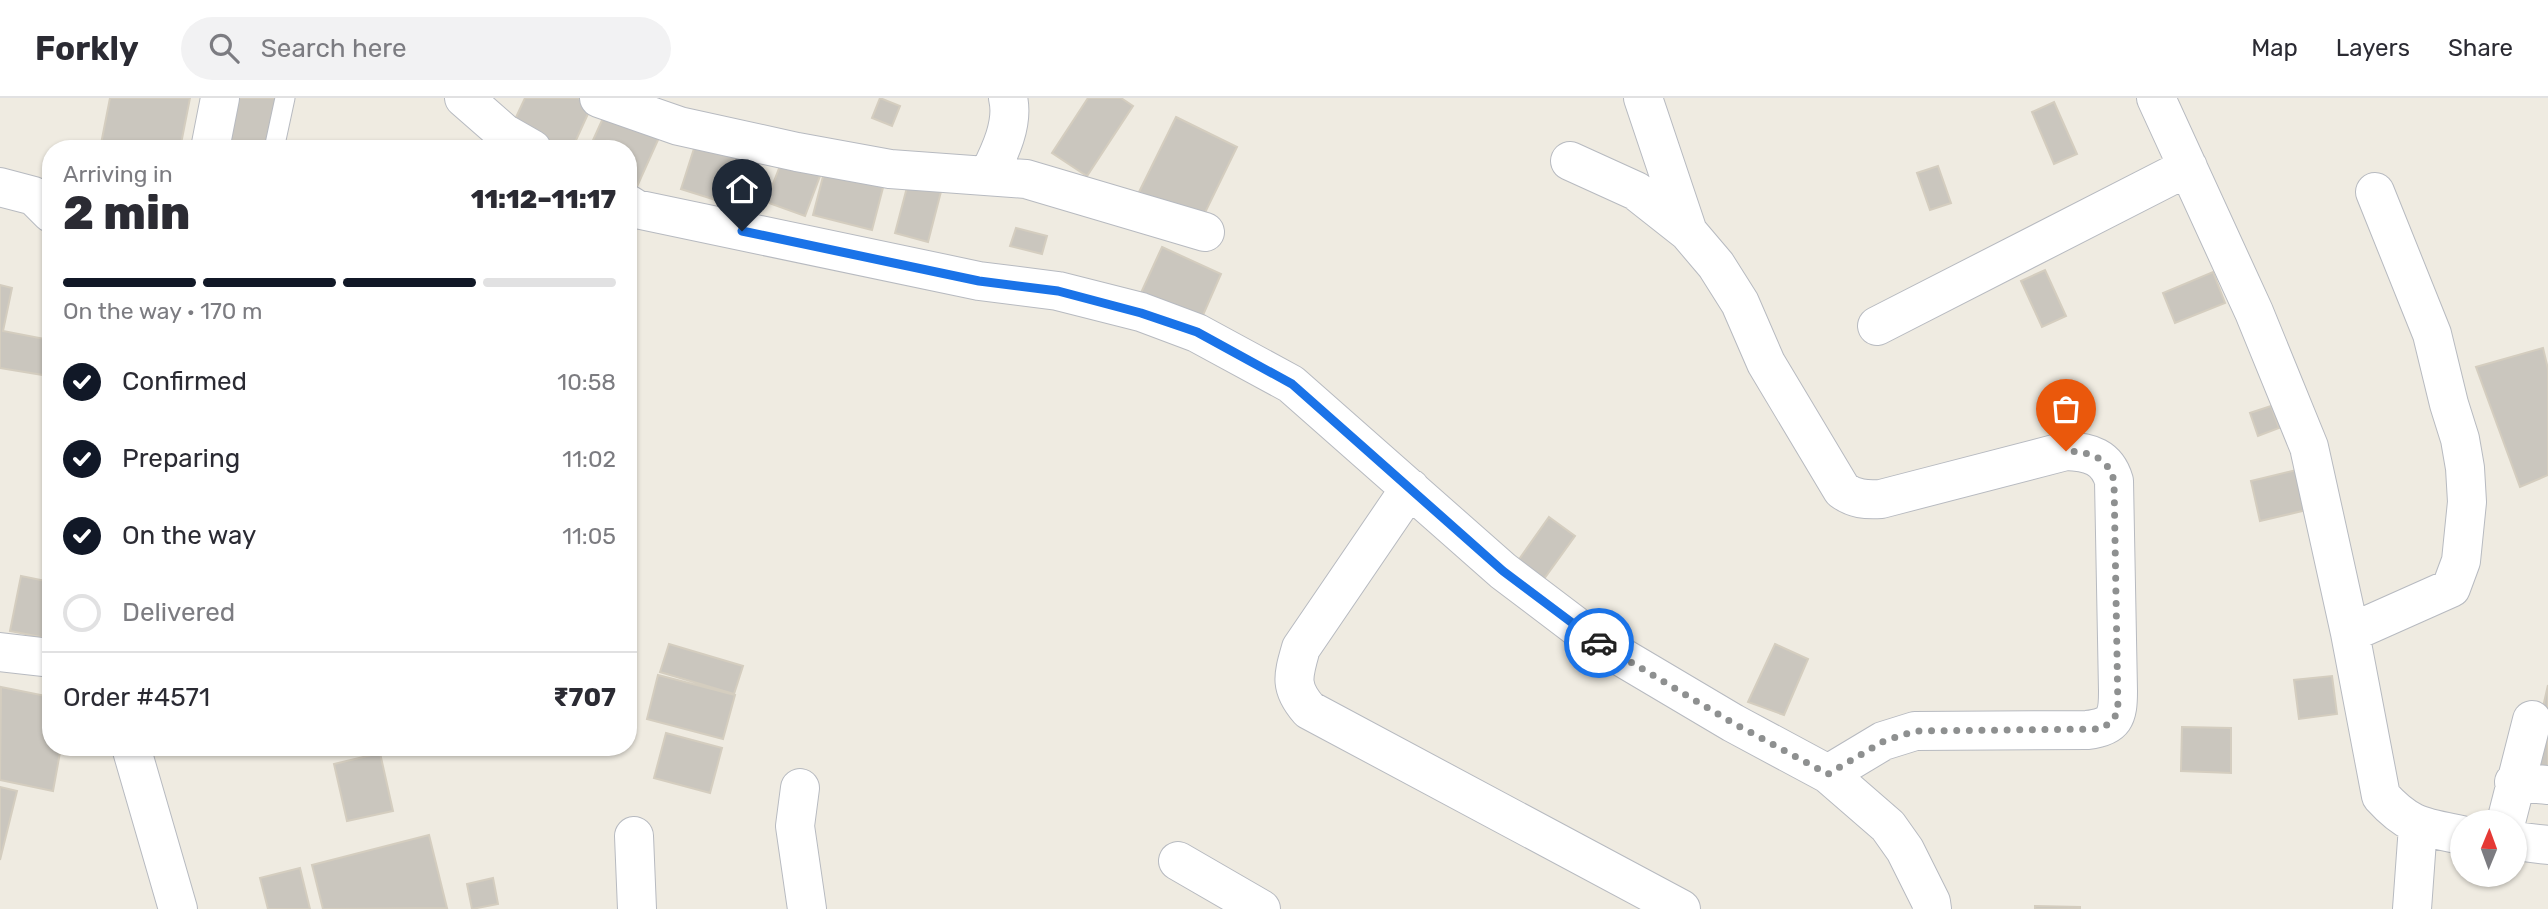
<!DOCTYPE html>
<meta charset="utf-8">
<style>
:root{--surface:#fff;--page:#f2f2f3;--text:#2b2b33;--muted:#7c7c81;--line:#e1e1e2;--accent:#111827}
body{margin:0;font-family:Rubik,sans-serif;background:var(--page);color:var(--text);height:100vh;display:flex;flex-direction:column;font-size:26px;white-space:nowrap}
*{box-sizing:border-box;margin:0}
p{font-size:23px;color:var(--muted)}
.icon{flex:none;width:38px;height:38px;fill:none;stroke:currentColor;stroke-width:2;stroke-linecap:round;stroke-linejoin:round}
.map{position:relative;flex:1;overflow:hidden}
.details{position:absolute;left:42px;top:42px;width:595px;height:616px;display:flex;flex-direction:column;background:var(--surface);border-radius:28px;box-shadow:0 2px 5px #0004}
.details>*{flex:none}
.needle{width:46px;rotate:1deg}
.tools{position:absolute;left:2450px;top:712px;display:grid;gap:14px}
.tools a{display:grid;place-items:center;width:77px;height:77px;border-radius:50%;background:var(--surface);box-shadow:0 2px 5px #0004;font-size:35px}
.pin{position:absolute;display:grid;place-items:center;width:60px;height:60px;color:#fff;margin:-72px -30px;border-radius:50% 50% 50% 0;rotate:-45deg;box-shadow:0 0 7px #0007}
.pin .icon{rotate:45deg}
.courier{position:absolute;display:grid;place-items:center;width:70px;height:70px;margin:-35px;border:5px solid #1a73e8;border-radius:50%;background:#fff;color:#222;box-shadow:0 2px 9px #0007}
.summary em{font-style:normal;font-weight:800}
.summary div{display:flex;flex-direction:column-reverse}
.summary{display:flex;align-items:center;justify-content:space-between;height:119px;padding:0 21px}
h1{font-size:46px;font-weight:800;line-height:52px}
.bar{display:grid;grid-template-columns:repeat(4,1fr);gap:10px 7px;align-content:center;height:84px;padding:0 21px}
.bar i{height:9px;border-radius:5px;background:var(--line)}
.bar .active{background:var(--accent)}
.bar p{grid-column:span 4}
.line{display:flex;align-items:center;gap:18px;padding:0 21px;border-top:2px solid var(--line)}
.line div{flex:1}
ol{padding:0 21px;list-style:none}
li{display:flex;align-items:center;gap:21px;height:77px}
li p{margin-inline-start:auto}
li .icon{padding:7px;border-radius:50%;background:var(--accent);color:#fff;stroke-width:4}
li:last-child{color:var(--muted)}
li i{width:38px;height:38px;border:4px solid var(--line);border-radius:50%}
header{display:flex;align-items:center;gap:42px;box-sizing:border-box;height:98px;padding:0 35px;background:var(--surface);border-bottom:2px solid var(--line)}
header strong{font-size:33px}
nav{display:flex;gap:38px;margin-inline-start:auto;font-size:24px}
.search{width:490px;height:63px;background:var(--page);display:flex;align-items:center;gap:18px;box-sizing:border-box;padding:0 24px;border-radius:38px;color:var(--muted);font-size:26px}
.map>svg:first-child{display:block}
.building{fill:#cac6be;stroke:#d4cdbf;stroke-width:2}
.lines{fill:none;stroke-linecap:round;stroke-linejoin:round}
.service-casing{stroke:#b7bac0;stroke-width:21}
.minor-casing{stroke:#b7bac0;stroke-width:40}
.service{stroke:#fff;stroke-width:19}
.minor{stroke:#fff;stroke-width:38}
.done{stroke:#8e9090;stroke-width:7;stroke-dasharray:0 12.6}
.route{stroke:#1a73e8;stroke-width:9}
</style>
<header>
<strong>Forkly</strong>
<div class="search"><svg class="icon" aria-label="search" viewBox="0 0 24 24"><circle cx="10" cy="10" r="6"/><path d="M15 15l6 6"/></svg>Search here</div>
<nav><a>Map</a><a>Layers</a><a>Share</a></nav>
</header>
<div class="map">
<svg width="2548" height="811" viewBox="0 0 2548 811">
<rect width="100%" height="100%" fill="#efebe1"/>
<path class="building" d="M110,0h80l-10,51h-80z
M232,0h44l-10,51h-44z
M525,0h53l14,7 -20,44h-15l-46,-21z
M880,0l20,8 -8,20 -20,-8z
M1088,0h33l12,8 -46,70 -35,-23z
M2054,4l23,52 -23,10 -22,-52z
M608,9l54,24 -26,58 -8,-4v-36h-39z
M1176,19l61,30 -37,76 -61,-31z
M699,35l41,13 -18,56 -41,-13z
M785,55l38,15 -18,48 -39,-14z
M826,67l59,15 -13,50 -59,-15z
M1938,68l13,37 -21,7 -13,-37z
M911,74l33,8 -16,62 -33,-9z
M1016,130l31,8 -5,18 -32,-8z
M1162,149l59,27 -21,48 -60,-27z
M2045,172l21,46 -24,11 -21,-46z
M2213,174l12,31 -50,20 -12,-30z
M0,187l12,3 -9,43 47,9 -7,35 -43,-7z
M2543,250l5,21v106l-28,12 -44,-120z
M2271,308l8,22 -21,8 -8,-23z
M2305,370l10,40 -55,13 -9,-40z
M1549,419l26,19 -34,47 -26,-18z
M21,478l30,6v57l-41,-8z
M669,546l74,22 -9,28 -74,-22z
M1775,546l33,15 -24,56 -36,-13z
M658,577l77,20 -12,44 -76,-20z
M2332,578l5,38 -38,5 -5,-39z
M2548,587v92l-20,-4z
M1,589l50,10v50h10l-8,44 -53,-11z
M2182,629l49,1v45l-50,-2z
M666,635l56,15 -12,45 -56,-15z
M380,655l13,58 -46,10 -13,-57z
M0,689l17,4 -17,69z
M429,737l18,73 -124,1 -11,-44z
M300,770l10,41h-42l-8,-31z
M493,780l5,26 -26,5 -5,-25z
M2035,808l45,1v2h-45z"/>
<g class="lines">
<g class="service-casing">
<path id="service" d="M274,51l11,-51"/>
</g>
<g class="minor-casing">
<path id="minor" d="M464,0l40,35 28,16
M599,0l80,28 118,26 93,17 136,10 179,53
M1643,0l45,134
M2156,0l98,214 55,135 41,186 31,163c28,31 42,31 81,39
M210,51l10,-51
M1570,63l66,30 52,41 28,33 24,38 26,60 76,127c12,9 24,10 39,9l185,-48c24,1 41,6 48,30l4,210c0,26 -3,36 -31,39l-172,1 -32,10 -55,33
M989,76c11,-22 25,-51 19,-76
M0,89l34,9 17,17
M628,106l8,5 343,72 79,10 83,21 56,21 94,51 212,187 95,72 135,80 95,51 60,52 17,24 26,52 1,7
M1877,228l311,-159
M1410,390l-109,160c-8,28 -12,39 8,62l372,199
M2350,535l101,-45 10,-27 6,-59 -2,-34 -5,-29 -11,-35 -17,-70 -57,-142
M0,554l51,6
M131,649l47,162
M2514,684l34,3
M800,690l-5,38 12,83
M2506,724l26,-102
M634,738l3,73
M2515,743l33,4
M1178,763l83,48
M2412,811l6,-83"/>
</g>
<use href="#service" class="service"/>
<use href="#minor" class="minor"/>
</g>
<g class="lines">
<path class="done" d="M1599,545l134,80 95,51 56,-33 31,-10 186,-2 10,-7 7,-10 -4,-231c-6,-24 -24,-29 -48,-30"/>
<path class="route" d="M742,133l237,50 79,10 83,22 56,19 95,52 211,187 96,72"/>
</g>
</svg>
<div class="tools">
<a><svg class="needle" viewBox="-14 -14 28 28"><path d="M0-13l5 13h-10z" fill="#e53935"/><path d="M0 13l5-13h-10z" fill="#7c7c81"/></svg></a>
</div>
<div class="pin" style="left:2066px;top:353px;background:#ea580c"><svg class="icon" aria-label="bag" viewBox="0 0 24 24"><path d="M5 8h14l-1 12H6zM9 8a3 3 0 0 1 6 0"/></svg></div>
<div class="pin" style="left:742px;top:133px;background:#1f2937"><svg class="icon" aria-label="home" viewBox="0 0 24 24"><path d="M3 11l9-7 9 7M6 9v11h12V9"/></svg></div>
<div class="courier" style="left:1599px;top:545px"><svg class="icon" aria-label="car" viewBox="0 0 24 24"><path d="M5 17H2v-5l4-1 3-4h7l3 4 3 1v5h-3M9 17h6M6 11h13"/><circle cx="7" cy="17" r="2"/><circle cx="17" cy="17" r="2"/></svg></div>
<section class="details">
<div class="summary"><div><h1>2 min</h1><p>Arriving in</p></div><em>11:12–11:17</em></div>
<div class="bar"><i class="active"></i><i class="active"></i><i class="active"></i><i></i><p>On the way · 170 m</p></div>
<ol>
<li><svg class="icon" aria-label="check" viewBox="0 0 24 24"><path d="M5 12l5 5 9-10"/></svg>Confirmed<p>10:58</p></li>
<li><svg class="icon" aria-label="check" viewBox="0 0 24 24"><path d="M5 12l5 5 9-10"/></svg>Preparing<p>11:02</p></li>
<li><svg class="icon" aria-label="check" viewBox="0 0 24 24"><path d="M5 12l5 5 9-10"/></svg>On the way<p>11:05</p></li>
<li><i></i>Delivered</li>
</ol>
<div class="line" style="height:91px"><div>Order #4571</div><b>₹707</b></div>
</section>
</div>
